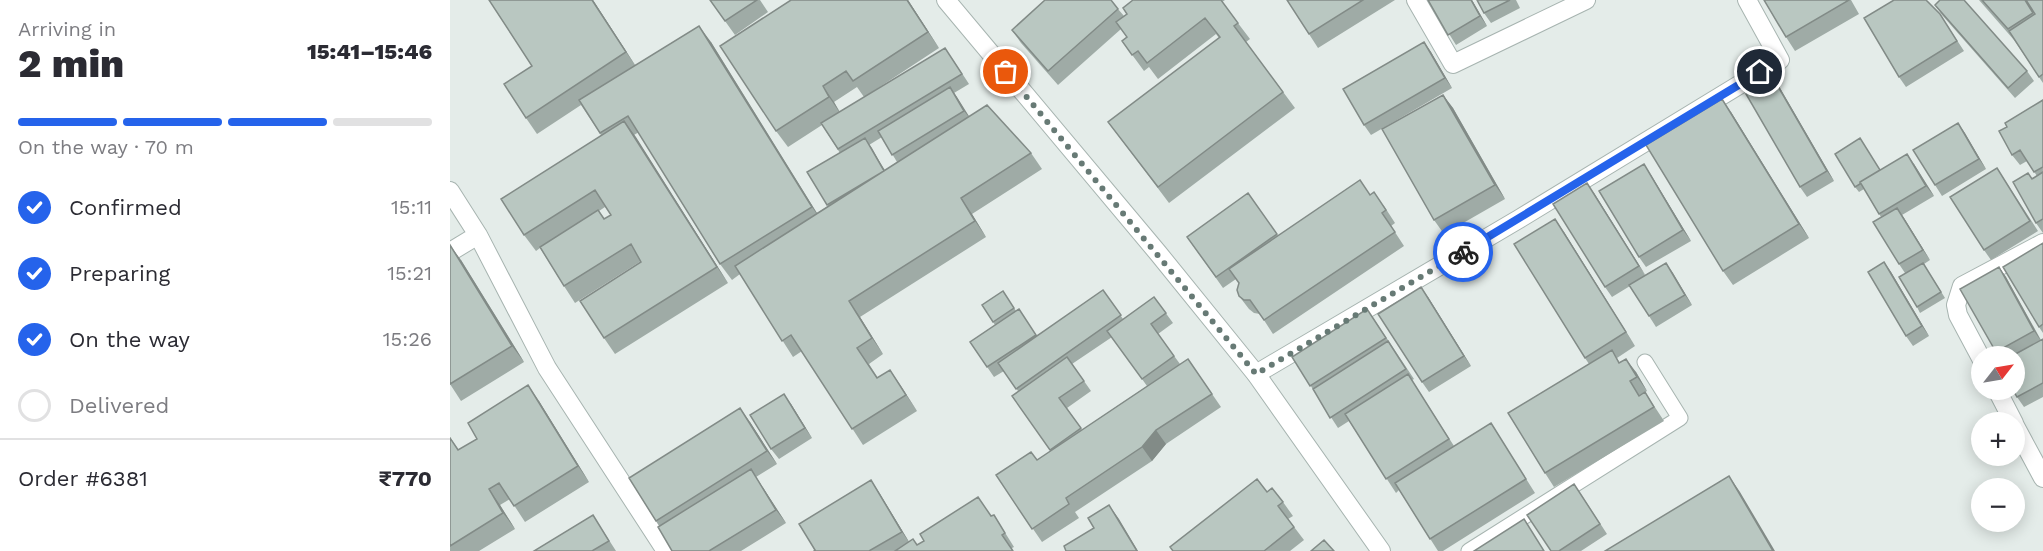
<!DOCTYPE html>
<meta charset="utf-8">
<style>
:root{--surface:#fff;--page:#f7f7f7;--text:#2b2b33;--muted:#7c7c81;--line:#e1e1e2;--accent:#2563eb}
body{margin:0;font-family:"Work Sans",sans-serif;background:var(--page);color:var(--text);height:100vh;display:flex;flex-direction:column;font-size:22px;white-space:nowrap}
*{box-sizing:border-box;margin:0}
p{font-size:20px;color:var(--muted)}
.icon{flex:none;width:33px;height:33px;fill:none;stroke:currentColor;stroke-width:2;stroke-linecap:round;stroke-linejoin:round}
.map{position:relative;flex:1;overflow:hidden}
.panel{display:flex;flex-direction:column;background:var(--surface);width:450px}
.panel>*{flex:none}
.needle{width:39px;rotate:59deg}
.controls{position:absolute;left:1521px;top:346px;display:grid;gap:12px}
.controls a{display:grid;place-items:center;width:54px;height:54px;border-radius:50%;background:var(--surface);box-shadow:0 3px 15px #0003;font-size:30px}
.pin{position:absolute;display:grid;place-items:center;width:51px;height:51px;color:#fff;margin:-26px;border:3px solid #fff;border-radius:50%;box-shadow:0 2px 6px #0007}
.courier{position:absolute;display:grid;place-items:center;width:60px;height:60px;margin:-30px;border:4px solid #2563eb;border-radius:50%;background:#fff;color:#222;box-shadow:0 2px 8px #0007}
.head em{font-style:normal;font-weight:800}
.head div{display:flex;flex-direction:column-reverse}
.head{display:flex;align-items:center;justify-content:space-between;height:102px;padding:0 18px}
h1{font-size:39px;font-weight:800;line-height:45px}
.bar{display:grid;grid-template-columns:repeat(4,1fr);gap:9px 6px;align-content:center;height:72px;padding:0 18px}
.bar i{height:8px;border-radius:4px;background:var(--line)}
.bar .active{background:var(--accent)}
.bar p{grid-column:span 4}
.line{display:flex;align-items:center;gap:15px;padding:0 18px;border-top:2px solid var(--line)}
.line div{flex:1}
ol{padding:0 18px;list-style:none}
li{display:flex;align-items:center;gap:18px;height:66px}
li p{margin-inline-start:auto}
li .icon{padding:6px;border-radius:50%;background:var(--accent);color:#fff;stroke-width:4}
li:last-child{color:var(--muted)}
li i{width:33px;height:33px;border:3px solid var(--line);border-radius:50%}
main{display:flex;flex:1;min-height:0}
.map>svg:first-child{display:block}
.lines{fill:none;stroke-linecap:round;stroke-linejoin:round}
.service-casing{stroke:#a7b4b0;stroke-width:17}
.minor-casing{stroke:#a7b4b0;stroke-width:20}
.tertiary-casing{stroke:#a7b4b0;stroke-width:20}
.service{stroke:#fff;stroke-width:15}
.minor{stroke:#fff;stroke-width:18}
.tertiary{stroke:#fff;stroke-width:18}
.wall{fill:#9faba6;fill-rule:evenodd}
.shaded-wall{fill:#828b87}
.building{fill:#b9c7c1;stroke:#828b87;stroke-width:1.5}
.done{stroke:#677a75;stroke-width:6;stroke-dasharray:0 10.8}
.route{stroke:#2563eb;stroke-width:8}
</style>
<main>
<section class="panel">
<div class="head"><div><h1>2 min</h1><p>Arriving in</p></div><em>15:41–15:46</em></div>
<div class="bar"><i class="active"></i><i class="active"></i><i class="active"></i><i></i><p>On the way · 70 m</p></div>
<ol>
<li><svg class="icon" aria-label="check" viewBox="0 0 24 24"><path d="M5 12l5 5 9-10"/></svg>Confirmed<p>15:11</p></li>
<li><svg class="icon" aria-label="check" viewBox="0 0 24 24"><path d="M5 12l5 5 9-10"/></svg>Preparing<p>15:21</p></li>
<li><svg class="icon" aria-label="check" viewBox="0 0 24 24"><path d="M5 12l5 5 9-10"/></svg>On the way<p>15:26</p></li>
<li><i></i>Delivered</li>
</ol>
<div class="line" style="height:78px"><div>Order #6381</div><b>₹770</b></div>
</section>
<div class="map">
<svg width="1593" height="551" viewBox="0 0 1593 551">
<rect width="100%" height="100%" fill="#e4ece9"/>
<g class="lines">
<g class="service-casing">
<path id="service" d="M1019,551l211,-133 -35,-56"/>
</g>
<g class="minor-casing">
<path id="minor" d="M966,0l37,64 133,-64
M0,191l28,44 69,133 119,183
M0,252l28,-17
M1532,360l-24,-45 -2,-10 6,-19 81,-43
M806,374l263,-155 261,-159 -33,-60
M1547,390l17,33
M1564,424l29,54"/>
</g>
<g class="tertiary-casing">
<path id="tertiary" d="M496,0l212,253 98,121 125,177"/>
</g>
<use href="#service" class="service"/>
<use href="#minor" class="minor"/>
<use href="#tertiary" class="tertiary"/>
</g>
<path class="wall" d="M39,0h104l42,65 76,-23 106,171 11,-7 -21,-34 33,-19 -18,-28 -34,22 -12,-16 132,-131 31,48 -70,46 83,-36 17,26 -15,9 15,24 62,36 11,16 -70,45 14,23 -126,80 23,37 -14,10 9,14 12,-8 27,41 -54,34 -61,-94 -9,6 -53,-83 -8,6 -12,-16 -81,-132 -5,3 94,148 -113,71 -11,-16 37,-76v-1l-66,42 -11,-17 -24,-38 -4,3 -12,-16 77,-100 -20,-30 -44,29 -11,-16 6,-52zM407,87l7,10 -24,15 -6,-10zM432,137l15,25 -12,8 -16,-25zM155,207l6,8 -6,4 -6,-8z
M260,0h50l8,12 -33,23z
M683,0h92l-3,2 28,37 -4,3 49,66 -126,95 -61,-81 111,-84 -3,-4 -58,45 -9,-12 -5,4 -22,-30 5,-4 -6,-8 -63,56 -37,-42 -9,-13 106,-21 6,7 3,-2z
M837,0h108l-77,48z
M978,0h44l15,26 -31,19z
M1027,0h39l4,8 -29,15 -7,-10z
M1314,0h87l8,14 -64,37 -9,-14z
M1529,0h47l8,14 9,-14v83l-29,-43z
M1485,5l92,66 7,10 -19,17 -73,-83z
M1497,25l17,26 -58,36 -7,-10z
M974,42l7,10 21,36 -81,47 -7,-10z
M1323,78l7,10 54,93 -27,16 -7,-10z
M993,95l10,13 52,91 -61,35 -10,-14z
M1593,100v133l-7,-10 -4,-45 5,-2 -10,-15 -7,4 -8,-10 -5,-28z
M1281,112l78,126 -76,47 -10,-14z
M1508,123l28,46 -44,27 -7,-11z
M1464,164l20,32 -32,19 28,45 -6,4 21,34 -25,15 -3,-6 -12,-34 -6,-9 -18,-47 -17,-28 -5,3 -4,-5 25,-17z
M1547,168l41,63 -47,29 -7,-10z
M1201,175l40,66 -45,26 -7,-10z
M798,193l30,43 92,-41 14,11 11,17 -4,3 13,20 -131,88 -13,-20 -6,-1 -5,-4 -10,-13v-13l-3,-4 -13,9 -36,-51z
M1144,193l51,82 21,-12 26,42 -36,22 -26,-41 -18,11 -7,-10z
M1114,232l71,114 -18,12 3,5 16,9 11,19 -7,4 5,-3 19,29 -110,66 -9,-14 44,-109 -4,-6z
M1593,243v90l-4,-6z
M11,260l63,102 -63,39 -11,-17z
M1434,262l7,10 38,64 -16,10 -7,-10z
M1549,267l7,10 35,63 2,-1v58l-19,10 -7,-10 -3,-40h-15l-3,-5z
M653,290l20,29 31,-22 19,26 -15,11 22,30 8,-5 33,48 -55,37 -14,17 -77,51 4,6 -37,24 -46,-67 41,-15 14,-9 -39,-55 6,-5 -14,-20 -10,6 -24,-35 25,-17 -13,-20 21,-14 13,20 21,25zM662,337l35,49 -65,44 -15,-22 24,-17 -19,-27z
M978,297l43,69 -42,26 -7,-10z
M924,319l40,60 -2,1 42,66 37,-23 44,70 -92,58h-5l-39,-61 -3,3 -47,-72 -11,7 -46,-71z
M89,401l50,81 -64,40 -15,-23 -10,6 15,24 -36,22h-29v-114l9,13z
M341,404l21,34 -33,21 -8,-10z
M300,422l27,42 -21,13 30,46 -45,28h-69l-13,-25 -30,-48z
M421,480l9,14 29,48 8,3 77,-30 20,32 -2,1 1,3h-199z
M817,492l16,10 10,14 -5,3 16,21 -14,11h-117z
M1131,494l26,40 -26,17h-30z
M143,515l23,36h-82z"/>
<path class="shaded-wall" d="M142,0h1l44,68 -11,-16z
M457,0h1l31,48 -11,-16z
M1021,0h1l15,26 -7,-10z
M249,26l12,16 112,181 -11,-16z
M974,42l7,10 21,36 -7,-10z
M1323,78l7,10 54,93 -7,-10z
M373,86l11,16 6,11 -11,-16z
M500,87l7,10 15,24 -8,-10z
M993,95l10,13 52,91 -10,-14z
M1272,99l9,13 78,126 -10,-14z
M174,121l12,16 92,146 -11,-16z
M1508,123l7,10 21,36 -7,-10z
M415,138l7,10 19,34 -7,-10z
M1457,154l7,10 20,32 -8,-10z
M1194,164l7,11 40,66 -8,-11z
M1137,183l7,10 52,83 -7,-10z
M511,198l11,16 14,23 -11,-16z
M1447,208l7,10 26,42 -7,-10z
M1105,219l9,13 71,114 -9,-14z
M0,245l11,15 63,102 -12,-16z
M1434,262l7,10 38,64 -7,-10z
M1216,263l7,10 19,32 -7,-10z
M1549,267l7,10 35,64 -7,-10z
M971,287l7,10 43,69 -7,-10z
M399,301l11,16 23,37 -11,-16z
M1176,359l10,13 11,19 -10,-14z
M440,370l11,16 16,25 -11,-16z
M78,385l11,16 50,81 -11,-16z
M334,394l7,10 21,34 -7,-10z
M290,408l10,14 27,42 -10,-13z
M706,430l10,14 -14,17 -10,-14z
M301,469l9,14 26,40 -10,-13z
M1279,476l11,16 35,59h-2z
M421,480l9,14 31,51 -9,-13z
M39,489l11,16 15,24 -12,-16z
M659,505l10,14 19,32h-1z"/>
<path class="building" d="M39,0h103l34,52 -100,66 -22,-34 28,-18z
M260,0h47l-32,21z
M341,0h116l21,32 -75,49 -7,-10 -23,15 6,11 -53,34 -56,-85z
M595,0h66l7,9 -70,62 -36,-41z
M683,0h88l17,23 -4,3 49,66 -125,95 -50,-65 112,-85 -15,-19 -58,45 -9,-12 -6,4 -10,-14 5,-4 -11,-15 11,-8 -4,-6z
M837,0h76l-54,34z
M978,0h43l9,16 -32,19z
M1027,0h33l-26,13z
M1314,0h85l-63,37z
M1444,0h32l14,14 17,27 -58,36 -35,-59z
M1490,0h24l63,71 -19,17 -73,-83z
M1532,0h43l8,13 -25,16z
M1576,0h17v74l-4,3 -30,-46 26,-17z
M249,26l113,181 -92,57 -92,-148 -28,17 -21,-33z
M974,42l21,36 -81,47 -21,-36z
M495,48l17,26 -124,75 -17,-26z
M1323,78l54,93 -27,16 -54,-93z
M500,87l14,24 -72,44 -14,-24z
M993,95l52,90 -61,35 -52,-91z
M1272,99l77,125 -76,47 -77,-126z
M1593,100v67l-9,5 -14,-22 -8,5 -13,-24 8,-4 -2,-4z
M537,105l44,48 -70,45 14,23 -126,80 23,37 -15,10 20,30 13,-8 16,25 -54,34 -61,-94 -9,6 -47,-75z
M174,121l93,146 -113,71 -24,-37 61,-39 -10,-18 -67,42 -24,-39 58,-37 6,9 7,-4 -16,-25 -71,45 -23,-36z
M1508,123l21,36 -44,26 -22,-35z
M415,138l19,33 -57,34 -20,-33z
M1410,138l20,32 -20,12v2l-5,3 -20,-33z
M1457,154l19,32 -47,28 -19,-32z
M1194,164l39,66 -44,27 -40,-66z
M1547,168l33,53 -46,29 -34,-53z
M1593,172v47l-7,4 -23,-41 15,-9 4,6z
M910,180l10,15 4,-3 12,18 -4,3 13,19 -131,88 -14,-20h-6l-5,-4 -2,-6 2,-7 -10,-14z
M1137,183l52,83 -34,21 -52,-83z
M798,193l29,41 -61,43 -29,-40z
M1447,208l26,42 -24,14 -26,-42z
M1105,219l71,113 -41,26 -71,-114z
M1593,243v81l-4,3 -36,-60z
M0,245l62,101 -62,38z
M1434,262l38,64 -16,10 -38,-64z
M1216,263l19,32 -36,21 -20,-31z
M1473,263l18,29 -24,15 -18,-30z
M1549,267l35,64 -38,21 -36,-63z
M971,287l43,69 -42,26 -44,-68z
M653,290l18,25 -105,74 -18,-26z
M553,291l11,17 -21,14 -11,-17z
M704,297l12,16 -15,11 23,32 -32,23 -35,-48z
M569,309l17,26 -49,32 -17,-25z
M917,309l19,29 -76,48 -18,-29z
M1593,339v44l-26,14 -4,-7h1v-33h-4z
M938,341l18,28 -76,49 -17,-29z
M1162,350l7,13 7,-4 11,18 -7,4 9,15 6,-4 9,15 -109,66 -37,-60z
M617,357l17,24 -25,17 22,30 -31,22 -38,-54z
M738,359l24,35 -56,36 -14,17 -76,51 3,6 -37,25 -36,-54 35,-23 6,8z
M958,374l41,65 -63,40 -41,-65z
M78,385l50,81 -64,40 -15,-23 -10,6 14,24 -53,33v-108l8,12 19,-11 -9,-16z
M334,394l21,34 -34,21 -21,-34z
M290,408l27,43 -111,70 -27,-43z
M1041,423l35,56 -96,60 -35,-56z
M301,469l25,41 -67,41h-37l-14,-24z
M1279,476l44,75h-168z
M807,479l10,13 5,-4 11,14 -5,4 16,21 -30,24h-91l-3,-4z
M421,480l31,52 -33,19h-55l1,-1 -16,-26z
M1124,484l26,40 -41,27h-8l-24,-36z
M528,497l13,19 3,-1 11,18 -3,2 11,16h-118l18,-12 4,6 7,-4 -4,-7z
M659,505l28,46h-71l-2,-5 30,-18 -6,-10z
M143,515l16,26 -17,10h-58z
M1074,519l20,32h-70z
M874,540l10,11h-23z"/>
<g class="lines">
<path class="done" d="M556,72l250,302 207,-122"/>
<path class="route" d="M1013,252l297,-180"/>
</g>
</svg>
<div class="controls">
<a><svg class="needle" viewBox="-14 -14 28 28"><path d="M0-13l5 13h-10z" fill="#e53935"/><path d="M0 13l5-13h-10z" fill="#7c7c81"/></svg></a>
<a>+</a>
<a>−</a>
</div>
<div class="pin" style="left:556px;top:72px;background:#ea580c"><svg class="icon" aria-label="bag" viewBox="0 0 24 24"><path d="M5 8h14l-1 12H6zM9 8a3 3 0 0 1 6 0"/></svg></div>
<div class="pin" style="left:1310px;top:72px;background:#1f2937"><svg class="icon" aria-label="home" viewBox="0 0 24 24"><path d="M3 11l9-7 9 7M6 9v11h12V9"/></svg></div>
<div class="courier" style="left:1013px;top:252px"><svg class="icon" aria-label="bike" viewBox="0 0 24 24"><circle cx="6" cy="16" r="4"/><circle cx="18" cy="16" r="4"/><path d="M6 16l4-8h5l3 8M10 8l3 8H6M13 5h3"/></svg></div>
</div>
</main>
